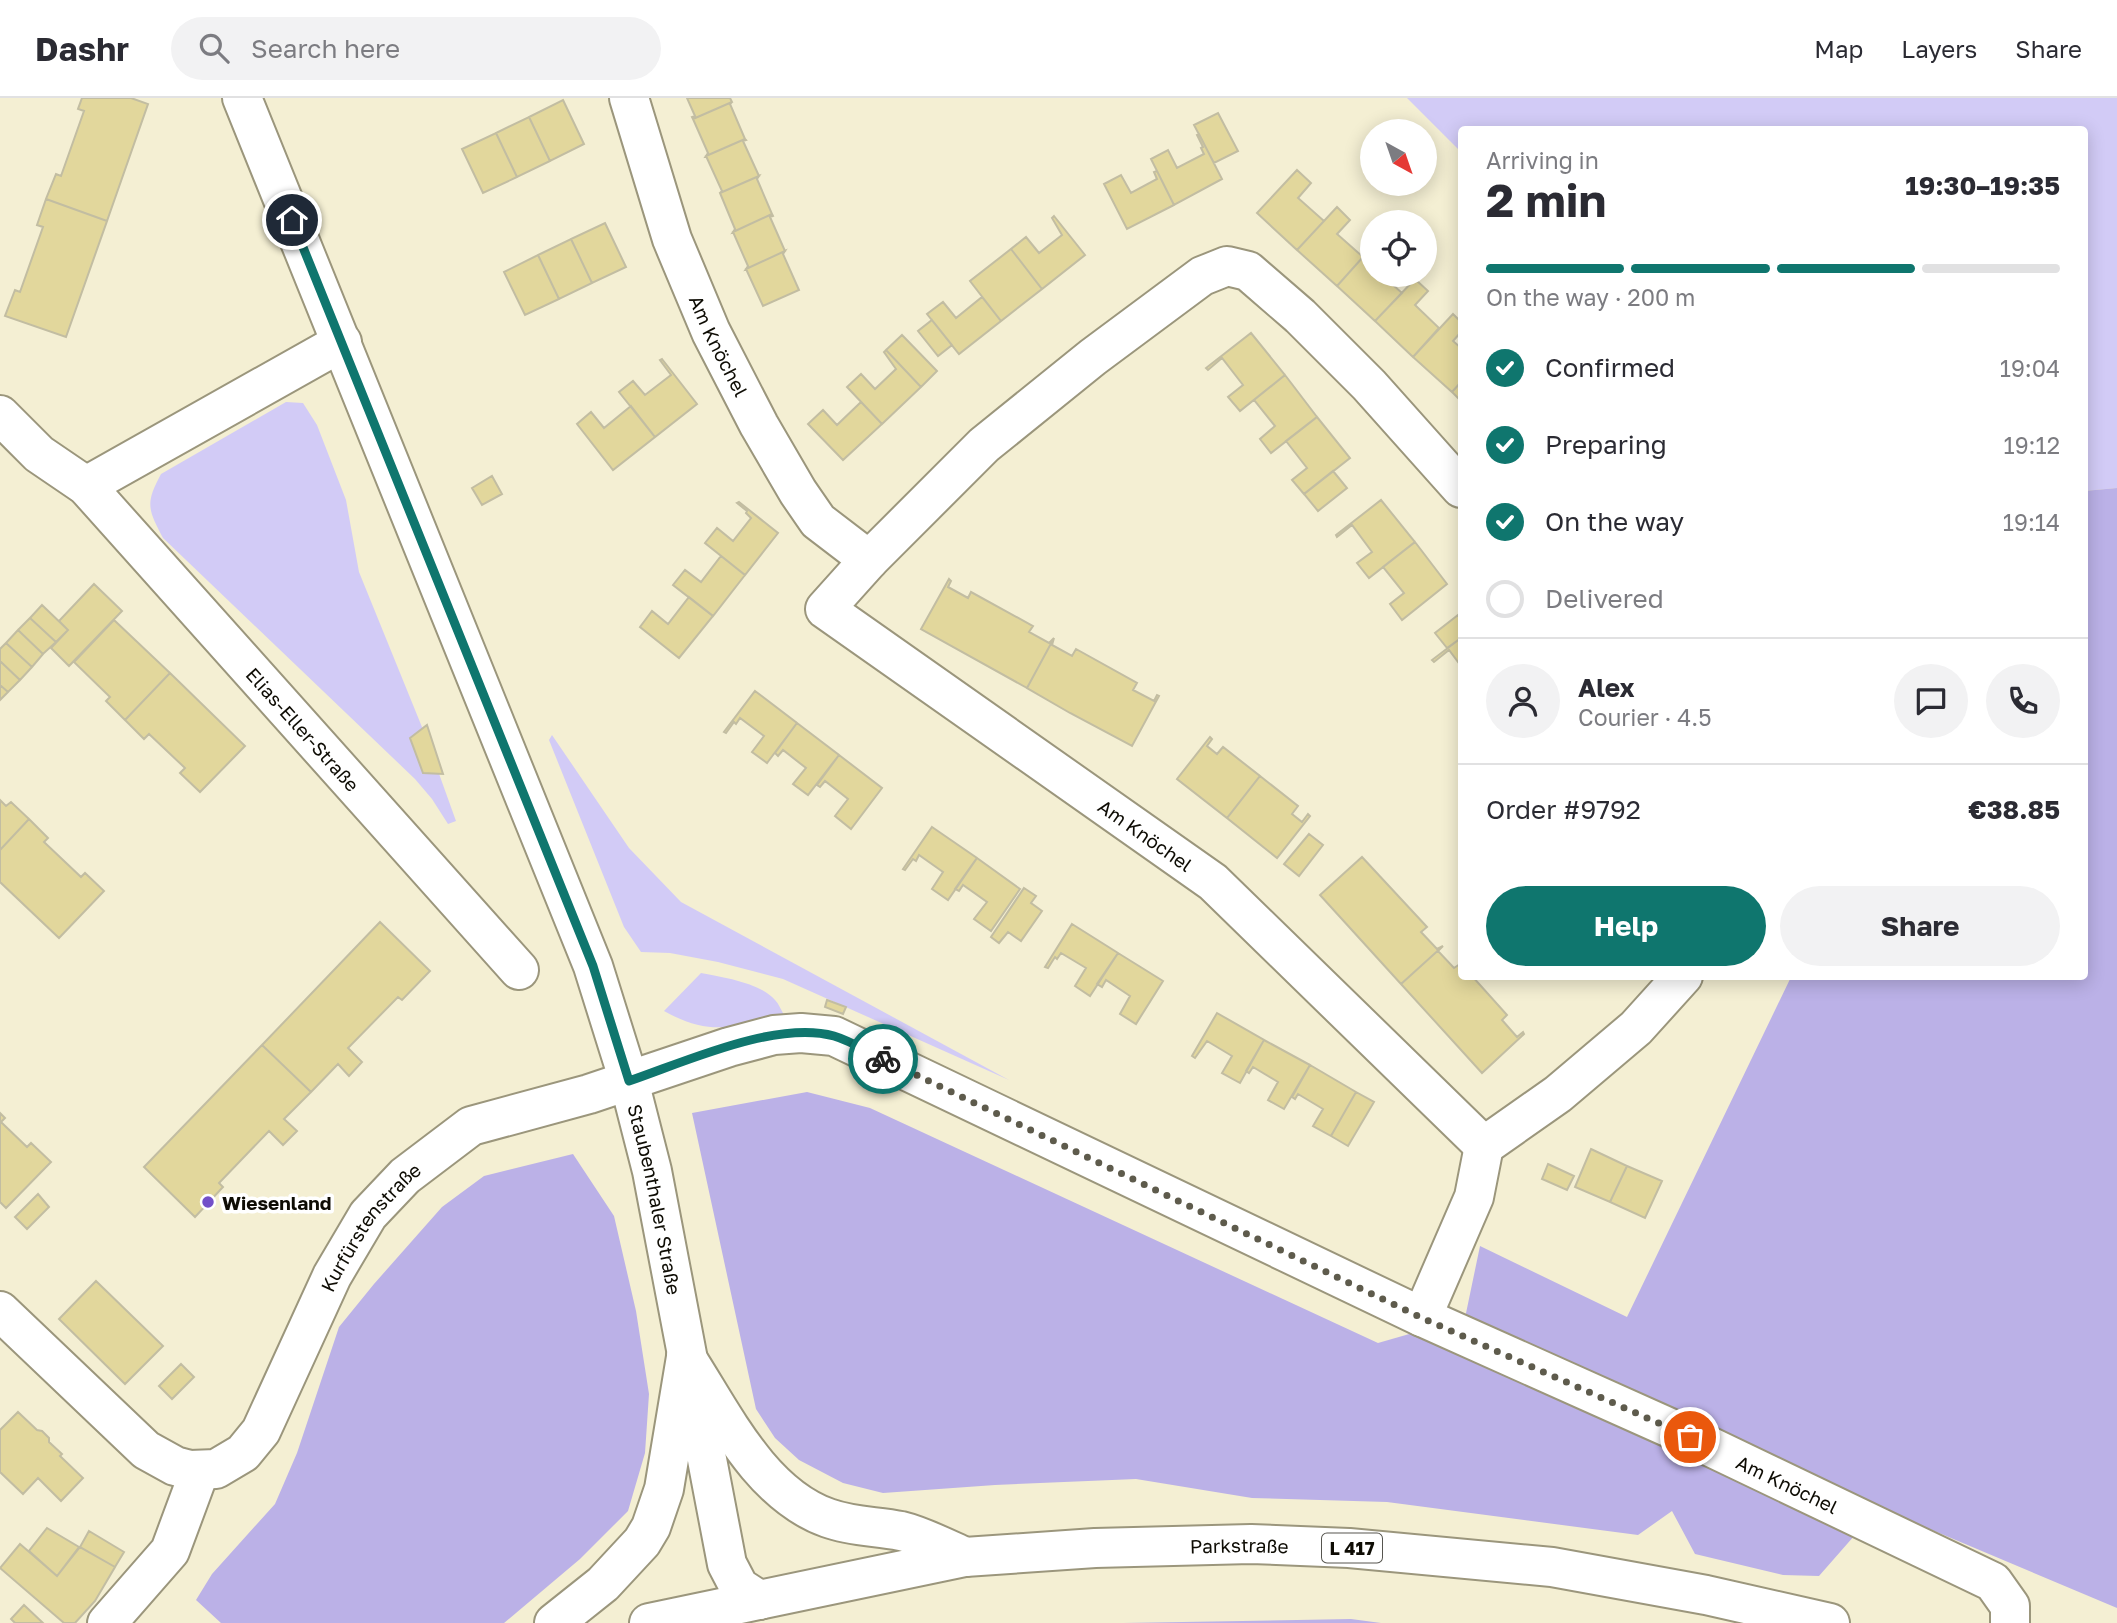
<!DOCTYPE html>
<meta charset="utf-8">
<style>
:root{--surface:#fff;--page:#f2f2f3;--text:#2b2b33;--muted:#7c7c81;--line:#e1e1e2;--accent:#0f766e}
body{margin:0;font-family:"Golos Text",sans-serif;background:var(--page);color:var(--text);height:100vh;display:flex;flex-direction:column;font-size:26px;white-space:nowrap}
*{box-sizing:border-box;margin:0}
p{font-size:23px;color:var(--muted)}
.icon{flex:none;width:38px;height:38px;fill:none;stroke:currentColor;stroke-width:2;stroke-linecap:round;stroke-linejoin:round}
.map{position:relative;flex:1;overflow:hidden}
.details{position:absolute;left:1458px;top:28px;width:630px;height:854px;display:flex;flex-direction:column;background:var(--surface);border-radius:7px;box-shadow:0 4px 18px #0003}
.details>*{flex:none}
.needle{width:46px;rotate:140deg}
.fabs{position:absolute;left:1360px;top:21px;display:grid;gap:14px}
.fabs a{display:grid;place-items:center;width:77px;height:77px;border-radius:50%;background:var(--surface);box-shadow:0 4px 18px #0003;font-size:35px}
.pin{position:absolute;display:grid;place-items:center;width:60px;height:60px;color:#fff;margin:-30px;border:4px solid #fff;border-radius:50%;box-shadow:0 2px 7px #0007}
.courier{position:absolute;display:grid;place-items:center;width:70px;height:70px;margin:-35px;border:5px solid #0f766e;border-radius:50%;background:#fff;color:#222;box-shadow:0 2px 9px #0007}
.overview em{font-style:normal;font-weight:700}
.overview div{display:flex;flex-direction:column-reverse}
.overview{display:flex;align-items:center;justify-content:space-between;height:119px;padding:0 28px}
h1{font-size:46px;font-weight:700;line-height:52px}
.bar{display:grid;grid-template-columns:repeat(4,1fr);gap:10px 7px;align-content:center;height:84px;padding:0 28px}
.bar i{height:9px;border-radius:5px;background:var(--line)}
.bar .current{background:var(--accent)}
.bar p{grid-column:span 4}
.line{display:flex;align-items:center;gap:18px;padding:0 28px;border-top:2px solid var(--line)}
.line div{flex:1}
.round{display:grid;place-items:center;flex:none;width:74px;height:74px;border-radius:37px;background:var(--page)}
ol{padding:0 28px;list-style:none}
li{display:flex;align-items:center;gap:21px;height:77px}
li p{margin-inline-start:auto}
li .icon{padding:7px;border-radius:50%;background:var(--accent);color:#fff;stroke-width:4}
li:last-child{color:var(--muted)}
li i{width:38px;height:38px;border:4px solid var(--line);border-radius:50%}
.action{display:flex;gap:14px;margin-top:auto;padding:14px 28px}
.action a{flex:1;height:80px;border-radius:42px;background:var(--accent);color:#fff;font-size:28px;font-weight:700;line-height:80px;text-align:center}
.action a+a{background:var(--page);color:var(--text)}
header{display:flex;align-items:center;gap:42px;box-sizing:border-box;height:98px;padding:0 35px;background:var(--surface);border-bottom:2px solid var(--line)}
header strong{font-size:33px}
nav{display:flex;gap:38px;margin-inline-start:auto;font-size:24px}
.search{width:490px;height:63px;background:var(--page);display:flex;align-items:center;gap:18px;box-sizing:border-box;padding:0 24px;border-radius:38px;color:var(--muted);font-size:26px}
.map>svg:first-child{display:block}
.green{fill:#d2cbf6}
.forest{fill:#bbb1e7}
.building{fill:#e2d79c;stroke:#c2bda2;stroke-width:2}
.lines{fill:none;stroke-linecap:round;stroke-linejoin:round}
.street-casing{stroke:#9b967c;stroke-width:42}
.secondary-casing{stroke:#9b967c;stroke-width:42}
.primary-casing{stroke:#9b967c;stroke-width:42}
.highway-casing{stroke:#9b967c;stroke-width:42}
.street{stroke:#fff;stroke-width:38}
.secondary{stroke:#fff;stroke-width:38}
.primary{stroke:#fff;stroke-width:38}
.highway{stroke:#fff;stroke-width:38}
.done{stroke:#5e5b4c;stroke-width:7;stroke-dasharray:0 12.6}
.route{stroke:#0f766e;stroke-width:9}
.poi-dot{fill:#7350c9;stroke:#fff;stroke-width:2.5}
.labels{text-anchor:middle;dominant-baseline:central;stroke-width:7;stroke-linejoin:round;paint-order:stroke}
.shield{fill:#fff;stroke:#56554f;stroke-width:2}
.shield-label{font-size:18px;font-weight:bold;fill:#0e0c04}
.street-label{font-size:19px;fill:#0e0c04;stroke:#fff}
.poi-label{font-size:19px;font-weight:bold;fill:#0e0c04;stroke:#fff;text-anchor:start}
</style>
<header>
<strong>Dashr</strong>
<div class="search"><svg class="icon" aria-label="search" viewBox="0 0 24 24"><circle cx="10" cy="10" r="6"/><path d="M15 15l6 6"/></svg>Search here</div>
<nav><a>Map</a><a>Layers</a><a>Share</a></nav>
</header>
<div class="map">
<svg width="2117" height="1525" viewBox="0 0 2117 1525">
<rect width="100%" height="100%" fill="#f4efd3"/>
<path class="green" d="M1407,0h710v390l-33,3v-361h-623v22z
M286,304l17,1 14,22 29,75 13,72 65,160 32,89 -8,3 -16,-25 -17,-20 -252,-241c-15,-29 -18,-34 -2,-64z
M552,637l77,113 52,54 328,178 -226,-101 -65,-17 -48,-9 -29,-1 -17,-25 -75,-187z
M701,875c21,4 60,10 74,27 4,4 6,10 9,15 -48,12 -74,22 -120,-4z"/>
<path class="forest" d="M2117,390v1120l-185,-78 -56,-19 -57,65 -36,-1 -88,-21 -23,-43 -34,24 -251,-33 -135,-4 -116,-19 -141,6 -112,8 -40,-10 -44,-23 -24,-22 -19,-29 -64,-296 115,-21 63,16 508,235 87,-25 15,-72 147,71 164,-340 293,-1v-485z
M573,1056l41,62 22,95 13,83 -4,59 -17,58 -48,48 -76,64h-283l-25,-23 16,-26 63,-70 22,-51 42,-126 35,-43 68,-77 42,-31z
M1351,1521l30,4h-258z"/>
<path class="building" d="M82,0h49l17,6 -41,117 -61,-22 10,-25 5,2 23,-65 -6,-2z
M687,0h43l2,4 -39,17 -1,-2 3,-1z
M563,2l21,44 -34,17 -21,-44z
M732,4l-2,2 15,35 -39,17 2,-3 -15,-34z
M1218,15l20,38 -24,12 -20,-38z
M529,19l21,44 -33,16 -21,-44z
M496,35l21,44 -34,16 -21,-44z
M1199,36l23,45 -48,26 -23,-46 17,-9 9,18 27,-14 -3,-6 2,-1 -6,-12z
M745,41l1,1 -3,1 16,35 -39,17 2,-2 -16,-35z
M1297,72l14,13 -13,15 26,23 -27,29 -40,-37z
M1157,73l17,34 -47,24 -23,-45 17,-9 10,18 26,-14 -3,-7z
M759,78l-2,3 15,35 -39,18 2,-3 -15,-36z
M46,101l61,22 -41,116 -61,-21 10,-26 5,2 23,-65 -6,-2z
M1337,109l13,13 -13,14 26,23 -26,29 -40,-36z
M772,116l1,2 -3,1 15,34 -39,18 2,-3 -15,-34z
M1054,118l31,39 -43,34 -31,-40 15,-12 13,16 23,-18 -10,-17z
M605,125l21,44 -34,16 -21,-44z
M571,141l21,44 -33,16 -21,-44z
M1372,149v28h10l20,18 -27,28 -38,-35z
M1011,151l31,40 -41,32 -31,-40z
M785,153l-2,3 16,36 -36,16 -17,-37z
M538,157l21,44 -34,16 -21,-43z
M1415,181l13,12 -13,14 24,23 -26,29 -38,-36z
M982,199l19,24 -42,33 -32,-40 16,-12 13,16z
M1453,216l8,8v10l-8,9 8,7v34l-9,10 -39,-35z
M932,222l20,25 -14,11 -20,-25z
M1251,235l34,42 -45,36 -12,-14 15,-12 -21,-27 -14,12 -2,-2z
M902,237l35,36 -16,16 -35,-37z
M886,252l35,37 -39,37 -35,-37 14,-13 14,15 21,-20 -12,-17z
M662,261l35,45 -42,33 -36,-45 14,-11 12,14 26,-20 -11,-15z
M1285,277l32,42 -46,36 -11,-14 15,-13 -21,-26z
M1461,284v19l-9,-9z
M861,304l21,22 -39,36 -35,-36 15,-14 14,15z
M631,308l24,31 -42,33 -36,-46 14,-12 13,16z
M1317,319l33,41 -46,36 -12,-14 15,-12 -21,-27z
M1333,373l14,17 -29,23 -14,-17z
M492,378l10,18 -20,11 -10,-17z
M1381,402l34,42 -46,36 -12,-15 15,-11 -20,-27 -15,12 -1,-2z
M739,404l39,31 -33,42 -40,-32 12,-15 16,13 18,-23 -5,-5 1,-2 -10,-8z
M1415,444l32,42 -45,36 -12,-16 14,-11 -21,-26z
M721,458l24,19 -32,41 -40,-31 12,-15 16,12z
M949,481l2,2 -3,6 20,11 3,-6 62,34 -4,6 20,11 5,-5 -27,50 -106,-59z
M94,486l28,27 -53,55 -18,-18 17,-18 -9,-9z
M689,499l24,19 -34,42 -39,-31 12,-16 16,13z
M42,507l26,25 -12,12 -26,-24z
M1458,517l3,5v18l-14,10 -12,-15z
M30,520l26,24 -13,12 -25,-24z
M114,522l56,53 -45,47 -19,-19 4,-4 -36,-35z
M18,532l25,24 -11,13 -26,-24z
M1054,540l-2,7 20,11 4,-7 61,34 -4,7 21,11 3,-6 2,1 -27,50 -62,-33 -43,-25z
M1461,540v28l-12,-16 -15,12 -2,-2z
M6,545l26,24 -12,13 -20,-19v-12z
M0,563l20,19 -12,12 -8,-7z
M170,575l75,73 -45,46 -20,-19 5,-5 -36,-34 -5,5 -19,-19z
M0,587l8,7 -8,8z
M755,593l42,32 -30,40 -15,-11 12,-16 -24,-18 -4,6 -2,-2 -8,11 -2,-1z
M797,625l42,32 -31,40 -15,-11 13,-16 -23,-18 -5,6 -3,-3z
M427,627l16,49 -20,-1 -13,-35z
M1210,639l2,2 -5,7 10,8 6,-7 37,29 -33,42 -50,-39z
M839,657l43,33 -31,41 -16,-13 13,-17 -23,-18 -5,6 -3,-2z
M1260,678l38,30 -6,8 10,8 6,-8 2,2 -33,42 -50,-40z
M0,702l6,6 5,-4 18,17 -29,31z
M29,721l19,19 -4,4 37,35 4,-4 19,18 -45,47 -59,-56v-32z
M932,729l45,31 -29,42 -16,-11 11,-17 -24,-17 -3,6 -3,-2 -8,11 -2,-1z
M1309,736l14,11 -24,31 -15,-12z
M1362,759l65,70 -6,5 16,17 6,-3 -42,38 -81,-89z
M977,760l43,31 -29,42 -17,-12 13,-17 -24,-17 -4,6 -4,-2z
M1024,790l12,8 -5,7 11,8 -21,30 -13,-9 -9,11 -8,-6z
M380,824l50,49 -28,29 -4,-3 -50,51 14,14 -13,14 -11,-12 -27,28 -49,-47z
M1072,826l46,29 -28,43 -15,-10 11,-18 -25,-15 -4,6 -2,-2 -7,11 -3,-1z
M1443,848l-5,5 16,17 6,-4 1,1v11h11l35,39 -5,5 15,17 6,-5 1,2 -42,39 -81,-89z
M1118,855l45,28 -27,43 -16,-10 10,-18 -24,-16 -4,7 -5,-3z
M827,902l19,7 -3,7 -18,-7z
M1217,915l47,27 -24,43 -18,-10 10,-17 -25,-15 -12,17 -3,-2z
M1264,942l46,25 -26,44 -16,-9 10,-18 -25,-15 -4,6 -3,-2z
M262,947l49,47 -27,27 13,12 -14,14 -14,-14 -50,52 4,4 -28,30 -51,-50z
M1310,967l46,27 -25,44 -18,-10 10,-17 -25,-15 -3,5 -3,-2z
M1356,994l18,10 -26,44 -17,-10z
M0,1015l5,5 -4,4 26,25 4,-4 20,19 -45,46 -6,-6z
M1591,1051l36,17 -17,36 -35,-15z
M1548,1066l26,12 -7,14 -25,-11z
M1627,1068l35,15 -17,37 -35,-16z
M38,1096l11,13 -22,22 -12,-12z
M96,1183l67,65 -38,38 -66,-65z
M181,1266l13,13 -22,22 -13,-13z
M18,1314l19,18 5,1 7,7v4l13,12 -2,2 23,22 -22,23 -23,-23 -15,16 -23,-22v-42z
M47,1430l32,19 -22,29 -28,-25z
M89,1433l35,21 -9,15 -35,-20z
M20,1446l37,32 23,-29 35,20 -20,34 -20,22h-11l-64,-55z
M24,1507l19,18h-28l-4,-4z"/>
<g class="lines">
<g class="street-casing">
<g id="street">
<path id="s1" d="M629,0l43,141 39,93 48,93 39,67 20,29 51,39 115,-115 109,-88 109,-81 25,-10 21,5 52,45 69,69 92,103"/>
<path id="s2" d="M0,317l39,39 47,32 433,484"/>
<path d="M86,388l256,-144"/>
<path id="s3" d="M869,462l-44,49 388,273 271,264"/>
<path id="s4" d="M0,1213l146,139 29,16 15,4 26,-1 27,-16 18,-22 71,-155 36,-61 37,-39 66,-50 118,-32 140,-47 45,-12 27,-2 33,3 588,281 268,120 303,145 17,24v17"/>
<path d="M1422,1219l52,-120 10,-51 74,-52 78,-66 47,-52"/>
<path d="M107,1525l63,-72 30,-81"/>
</g>
</g>
<g class="secondary-casing">
<g id="secondary">
<path id="s5" d="M242,0l351,868 36,115 23,90 75,393 12,23 20,13"/>
</g>
</g>
<g class="primary-casing">
<path id="primary" d="M554,1525l49,-39 39,-42 9,-15 13,-38 22,-132
M649,1525l110,-23"/>
</g>
<g class="highway-casing">
<g id="highway">
<path d="M686,1259c37,57 74,137 142,161 25,9 48,8 73,13 21,5 44,17 64,26"/>
<path id="s6" d="M759,1502l206,-43 130,-9 156,-4 98,4 203,19 154,28 124,28"/>
</g>
</g>
<use href="#street" class="street"/>
<use href="#secondary" class="secondary"/>
<use href="#primary" class="primary"/>
<use href="#highway" class="highway"/>
</g>
<g class="lines">
<path class="done" d="M883,961l539,259 268,119"/>
<path class="route" d="M292,122l301,746 36,115c56,-19 147,-61 205,-45 17,5 34,16 49,23"/>
</g>
<circle class="poi-dot" cx="208" cy="1104" r="7"/>
<g class="labels">
<rect class="shield" x="1322" y="1435.5" width="60" height="29" rx="5"/>
<g class="shield-label">
<text x="1352" y="1450">L 417</text>
</g>
<g class="street-label">
<text stroke="none"><textPath href="#s1" startOffset="264">Am Knöchel</textPath></text>
<text stroke="none"><textPath href="#s2" startOffset="438">Elias-Eller-Straße</textPath></text>
<text stroke="none"><textPath href="#s3" startOffset="458">Am Knöchel</textPath></text>
<text stroke="none"><textPath href="#s5" startOffset="1178">Staubenthaler Straße</textPath></text>
<text stroke="none"><textPath href="#s4" startOffset="569">Kurfürstenstraße</textPath></text>
<text stroke="none"><textPath href="#s4" startOffset="2144">Am Knöchel</textPath></text>
<text stroke="none"><textPath href="#s6" startOffset="485">Parkstraße</textPath></text>
</g>
<g class="poi-label">
<text x="222" y="1104">Wiesenland</text>
</g>
</g>
</svg>
<div class="fabs">
<a><svg class="needle" viewBox="-14 -14 28 28"><path d="M0-13l5 13h-10z" fill="#e53935"/><path d="M0 13l5-13h-10z" fill="#7c7c81"/></svg></a>
<a><svg class="icon" aria-label="locate" viewBox="0 0 24 24"><circle cx="12" cy="12" r="6"/><path d="M12 2v4M12 18v4M2 12h4M18 12h4"/></svg></a>
</div>
<div class="pin" style="left:1690px;top:1339px;background:#ea580c"><svg class="icon" aria-label="bag" viewBox="0 0 24 24"><path d="M5 8h14l-1 12H6zM9 8a3 3 0 0 1 6 0"/></svg></div>
<div class="pin" style="left:292px;top:122px;background:#1f2937"><svg class="icon" aria-label="home" viewBox="0 0 24 24"><path d="M3 11l9-7 9 7M6 9v11h12V9"/></svg></div>
<div class="courier" style="left:883px;top:961px"><svg class="icon" aria-label="bike" viewBox="0 0 24 24"><circle cx="6" cy="16" r="4"/><circle cx="18" cy="16" r="4"/><path d="M6 16l4-8h5l3 8M10 8l3 8H6M13 5h3"/></svg></div>
<section class="details">
<div class="overview"><div><h1>2 min</h1><p>Arriving in</p></div><em>19:30–19:35</em></div>
<div class="bar"><i class="current"></i><i class="current"></i><i class="current"></i><i></i><p>On the way · 200 m</p></div>
<ol>
<li><svg class="icon" aria-label="check" viewBox="0 0 24 24"><path d="M5 12l5 5 9-10"/></svg>Confirmed<p>19:04</p></li>
<li><svg class="icon" aria-label="check" viewBox="0 0 24 24"><path d="M5 12l5 5 9-10"/></svg>Preparing<p>19:12</p></li>
<li><svg class="icon" aria-label="check" viewBox="0 0 24 24"><path d="M5 12l5 5 9-10"/></svg>On the way<p>19:14</p></li>
<li><i></i>Delivered</li>
</ol>
<div class="line" style="height:126px"><a class="round"><svg class="icon" aria-label="person" viewBox="0 0 24 24"><circle cx="12" cy="8" r="4"/><path d="M4 21q1-7 8-7t8 7"/></svg></a><div><b>Alex</b><p>Courier · 4.5</p></div><a class="round"><svg class="icon" aria-label="chat" viewBox="0 0 24 24"><path d="M4 5h16v11H9l-5 4z"/></svg></a><a class="round"><svg class="icon" aria-label="phone" viewBox="0 0 24 24"><path d="M5 4h4l2 5-3 2q2 4 5 5l2-3 5 2v4C11 20 4 13 5 4z"/></svg></a></div>
<div class="line" style="height:91px"><div>Order #9792</div><b>€38.85</b></div>
<div class="action"><a>Help</a><a>Share</a></div>
</section>
</div>
